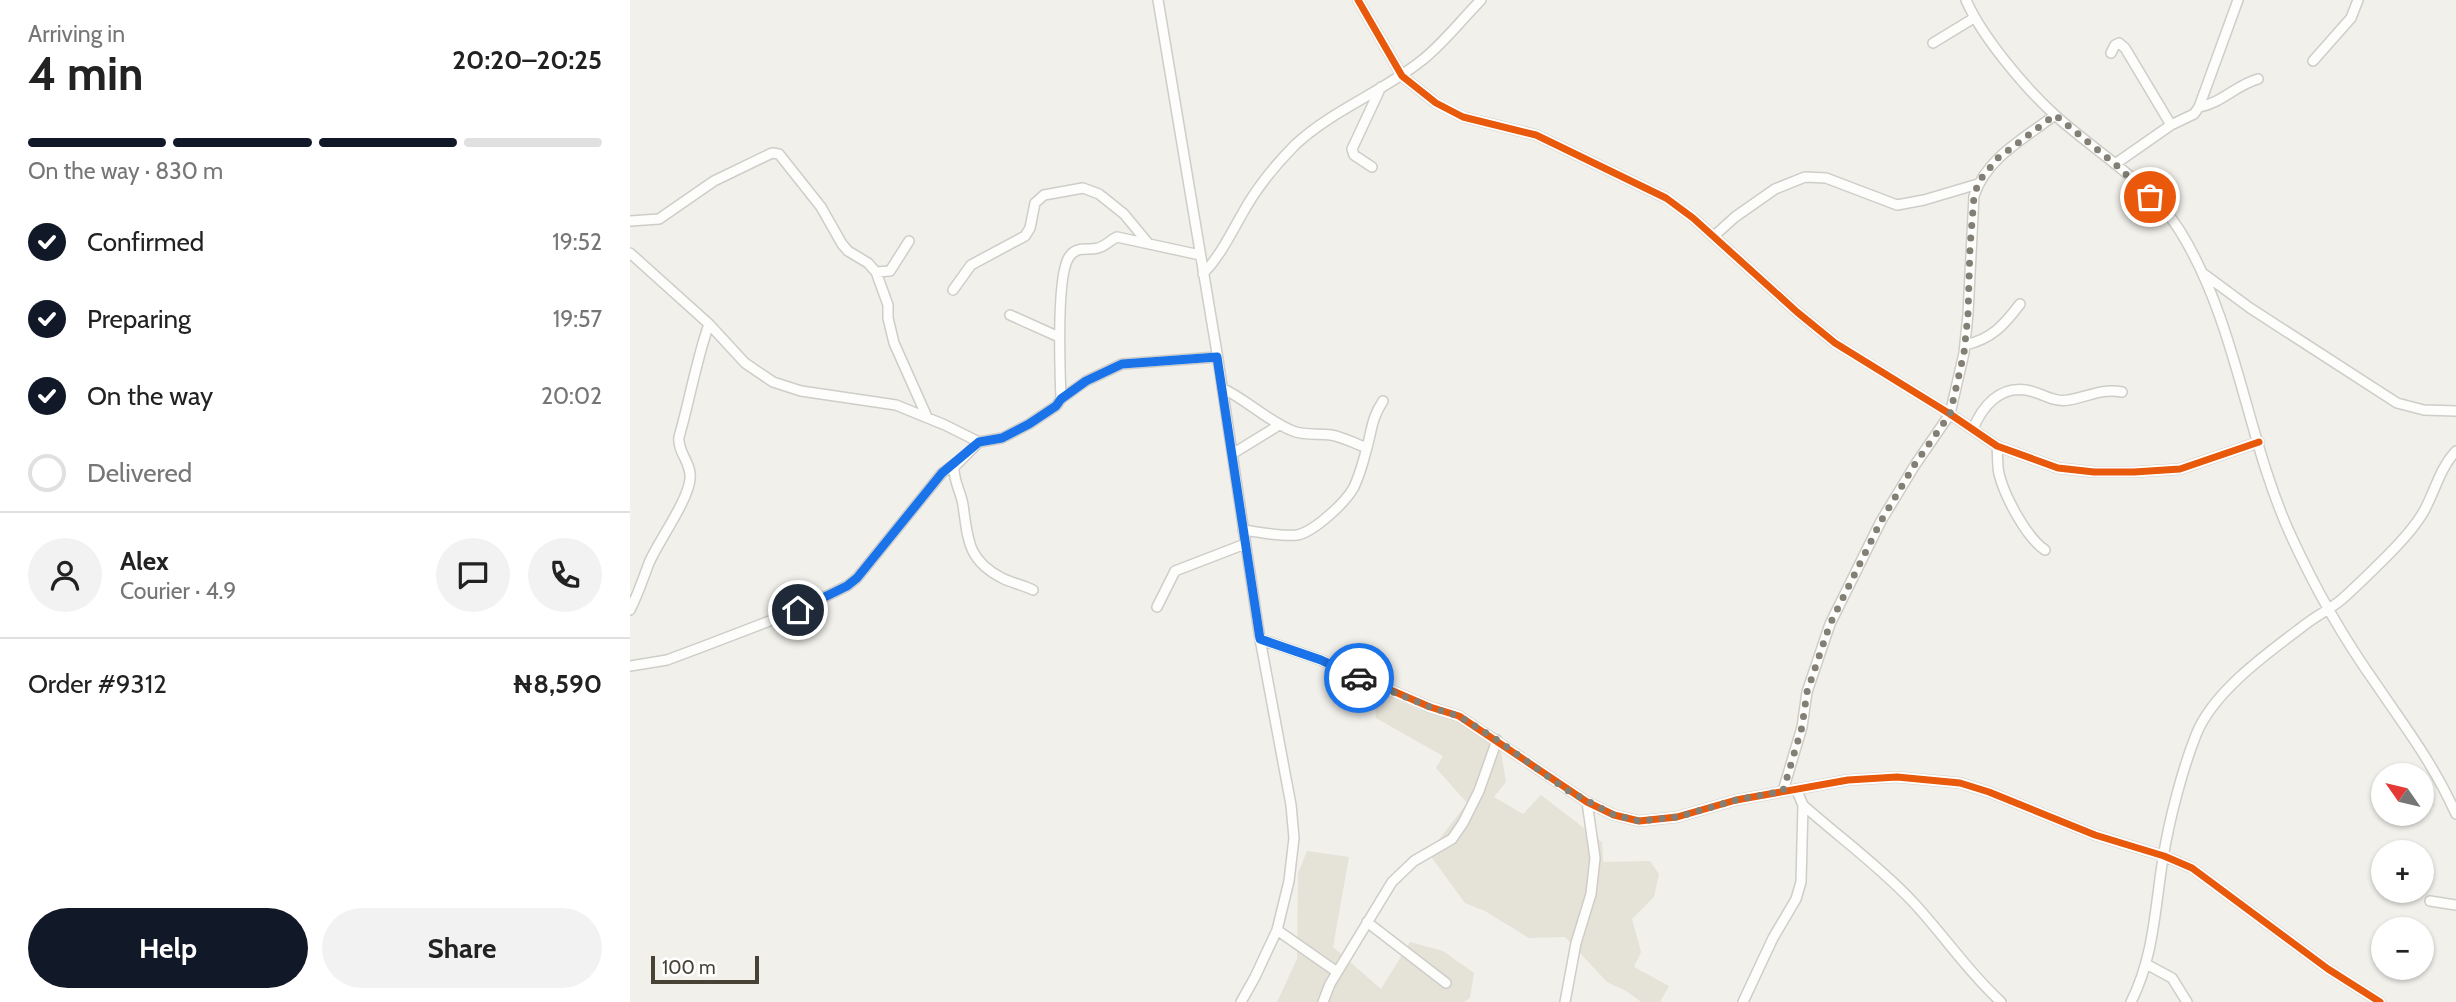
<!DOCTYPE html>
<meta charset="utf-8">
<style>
:root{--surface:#fff;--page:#f2f2f2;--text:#222;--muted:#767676;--line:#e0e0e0;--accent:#111827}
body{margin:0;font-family:Cabin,sans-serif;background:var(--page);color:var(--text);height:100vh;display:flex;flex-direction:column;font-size:26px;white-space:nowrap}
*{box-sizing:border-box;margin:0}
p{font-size:23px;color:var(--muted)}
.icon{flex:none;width:38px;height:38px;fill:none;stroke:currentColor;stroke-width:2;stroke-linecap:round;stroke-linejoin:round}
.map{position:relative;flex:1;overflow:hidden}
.side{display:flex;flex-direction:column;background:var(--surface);width:630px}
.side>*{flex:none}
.needle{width:46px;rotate:304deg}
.buttons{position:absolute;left:1741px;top:763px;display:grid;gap:14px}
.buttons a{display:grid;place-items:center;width:63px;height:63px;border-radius:50%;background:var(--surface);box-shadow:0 2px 5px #0004;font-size:35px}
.scale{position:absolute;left:21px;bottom:18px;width:108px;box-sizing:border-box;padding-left:7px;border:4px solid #484236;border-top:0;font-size:19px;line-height:24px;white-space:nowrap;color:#484236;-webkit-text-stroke:5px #fff;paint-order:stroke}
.pin{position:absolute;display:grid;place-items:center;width:60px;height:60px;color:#fff;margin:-30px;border:4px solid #fff;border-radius:50%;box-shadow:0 2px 7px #0007}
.courier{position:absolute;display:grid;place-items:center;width:70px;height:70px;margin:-35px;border:5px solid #1a73e8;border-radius:50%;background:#fff;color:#222;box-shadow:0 2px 9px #0007}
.summary em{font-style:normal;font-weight:700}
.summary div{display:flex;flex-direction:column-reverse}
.summary{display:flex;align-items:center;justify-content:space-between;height:119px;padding:0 28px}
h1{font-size:46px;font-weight:700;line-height:52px}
.bar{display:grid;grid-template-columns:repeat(4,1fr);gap:10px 7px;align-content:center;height:84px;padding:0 28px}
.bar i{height:9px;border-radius:5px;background:var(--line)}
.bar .on{background:var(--accent)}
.bar p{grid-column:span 4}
.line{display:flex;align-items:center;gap:18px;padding:0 28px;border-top:2px solid var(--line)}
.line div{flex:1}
.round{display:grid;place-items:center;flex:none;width:74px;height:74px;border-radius:37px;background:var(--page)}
ol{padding:0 28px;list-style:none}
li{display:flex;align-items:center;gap:21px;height:77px}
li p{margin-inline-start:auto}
li .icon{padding:7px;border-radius:50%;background:var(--accent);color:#fff;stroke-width:4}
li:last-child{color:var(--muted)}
li i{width:38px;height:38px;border:4px solid var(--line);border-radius:50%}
.primary-button{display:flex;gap:14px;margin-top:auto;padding:14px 28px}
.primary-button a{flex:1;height:80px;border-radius:42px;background:var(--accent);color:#fff;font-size:28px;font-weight:700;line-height:80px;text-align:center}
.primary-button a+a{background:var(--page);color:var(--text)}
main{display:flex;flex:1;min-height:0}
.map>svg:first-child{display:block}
.residential{fill:#e5e2d8}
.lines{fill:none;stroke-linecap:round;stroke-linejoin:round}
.minor-casing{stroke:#cfcdc8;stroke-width:12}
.minor{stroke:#fdfdfc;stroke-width:9}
.cycleway-casing{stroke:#fff;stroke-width:11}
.cycleway{stroke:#e8590c;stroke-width:7}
.done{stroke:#837f75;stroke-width:7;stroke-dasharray:0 12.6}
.route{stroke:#1a73e8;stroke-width:9}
</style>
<main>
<section class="side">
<div class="summary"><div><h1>4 min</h1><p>Arriving in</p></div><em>20:20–20:25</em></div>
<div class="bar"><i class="on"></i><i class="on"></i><i class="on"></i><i></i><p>On the way · 830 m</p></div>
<ol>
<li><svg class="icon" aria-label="check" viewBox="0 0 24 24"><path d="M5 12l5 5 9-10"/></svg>Confirmed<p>19:52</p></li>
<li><svg class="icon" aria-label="check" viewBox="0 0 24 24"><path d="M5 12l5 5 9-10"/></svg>Preparing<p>19:57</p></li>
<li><svg class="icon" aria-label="check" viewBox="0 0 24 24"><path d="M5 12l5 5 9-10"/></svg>On the way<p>20:02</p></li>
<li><i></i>Delivered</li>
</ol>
<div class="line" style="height:126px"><a class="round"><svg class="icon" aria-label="person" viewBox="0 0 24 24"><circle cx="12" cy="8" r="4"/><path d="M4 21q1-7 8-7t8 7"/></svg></a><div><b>Alex</b><p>Courier · 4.9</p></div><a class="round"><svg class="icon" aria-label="chat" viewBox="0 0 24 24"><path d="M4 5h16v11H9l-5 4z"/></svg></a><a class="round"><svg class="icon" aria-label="phone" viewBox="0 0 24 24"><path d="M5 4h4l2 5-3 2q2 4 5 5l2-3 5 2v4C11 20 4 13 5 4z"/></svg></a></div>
<div class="line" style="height:91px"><div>Order #9312</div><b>₦8,590</b></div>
<div class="primary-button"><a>Help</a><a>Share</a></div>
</section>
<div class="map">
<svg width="1826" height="1002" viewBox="0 0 1826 1002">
<rect width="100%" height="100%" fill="#f1f0eb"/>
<path class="residential" d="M752,693l38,17 41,3 37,21 8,48 -12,15 29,17 18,-19 61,47 1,20 47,-1 9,13 -5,23 -22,22 9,33 -7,15 35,19 -9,16h-19l-13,-10 -21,-10 -42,-45 -36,1 -44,-27 -20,-8 -33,-45 6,-17 29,-38 -31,-35 7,-12 -67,-38 -1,-13z
M677,851l42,6 -16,90 48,42 29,-47 33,9 31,22 -4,25 -6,4h-187l20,-43 1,-86z"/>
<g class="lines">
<g class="minor-casing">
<path id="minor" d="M528,0l59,353 43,286 31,166 3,33 -5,43 -12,49 -22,47 -14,25
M728,0l44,76 34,27 27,14 73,18 130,63 27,20 104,94 38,31 115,71 47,32 61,22 36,4h40l46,-3 79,-27
M1336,0c16,37 60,89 90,116 41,37 94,67 124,115 58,94 66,208 112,307 23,50 52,101 84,146 31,46 57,79 80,130
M1303,43l41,-25
M1481,53l4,-8 4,-2 6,5 46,77
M1683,61l38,-43 7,-18
M1569,107c23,-4 37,-22 59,-28
M1485,164l56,-39 23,-11 5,-7 39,-107
M742,167l-18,-12 -2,-6 29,-62
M0,221l29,-2 55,-38 58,-28 7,1 42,53 21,37 6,7 20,12 8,9
M1084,236l21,-19 40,-28 30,-12 21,1 71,27 27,-5 54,-16
M279,241l-19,30 -14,1 12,33v13l6,25 33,74
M0,253l79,71 36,39 28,19 28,9 95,14 49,20 34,17 23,-4 27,-14 27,-18 5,-7 25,-18 36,-17 95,-7
M573,274c17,-18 26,-37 38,-58 15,-28 33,-50 55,-72 37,-34 86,-52 125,-83 22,-17 40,-41 60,-61
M1574,274l46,34 147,95 27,7 32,1
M323,290l18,-25 54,-29 5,-8 5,-25 9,-8 39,-7 16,6 25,20 24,29
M380,315l49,22
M1335,345c27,-6 39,-20 55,-41
M592,388c25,12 47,34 71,43 12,5 25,2 38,4 12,2 25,9 36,13
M431,399c-1,-26 -5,-123 8,-142 8,-12 19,-6 29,-9 8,-2 12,-8 19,-11l83,18
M1343,429c9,-22 26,-43 53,-39 14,2 28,13 42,10 20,-3 33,-12 54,-8
M349,442l-25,25c-1,13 7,25 9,38 5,34 4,55 39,73 10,5 21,7 31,12
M1367,446c1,9 0,20 2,28 6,23 27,63 46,76
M602,454l44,-27 1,-3
M613,530c17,2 37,7 54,5 17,-3 49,-33 57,-48 5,-11 9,-24 12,-36 6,-20 5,-32 17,-50
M527,607l18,-36 70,-27
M0,610c8,-16 13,-31 19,-47 10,-23 39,-62 41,-84 2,-16 -13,-27 -11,-42 11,-38 17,-76 30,-113
M630,639l61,21 109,47 29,9 128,86 27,13 25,6 38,-4 59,-17 112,-20 49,-3 63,6 29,9 106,43 69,21 28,12 136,101 52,33
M0,666l37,-6 40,-15 91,-35 49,-24 10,-8 85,-105 18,-13
M1153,791l19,-64 5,-35 23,-68 51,-103 34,-56 35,-51 14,-61 4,-39 6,-118c12,-38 51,-58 81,-81
M1173,805c36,32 75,60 109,96 31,33 56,71 89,101
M1800,901l26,4
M737,922l79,61
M647,930l60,42
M1516,964l26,14 15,24
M693,1002l7,-18 62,-102 22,-21 38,-22 11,-16 16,-32 18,-51
M935,1002l11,-59 15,-49 4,-36 -8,-56
M1113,1002l30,-64 23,-39 5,-17 2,-77 -7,-16
M1501,1002c23,-45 24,-95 32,-144 6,-37 19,-88 33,-123 16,-42 70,-81 106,-108 12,-10 27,-17 39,-27 16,-14 31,-29 46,-44 13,-13 28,-29 37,-45 11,-20 16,-43 32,-60"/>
</g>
<use href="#minor" class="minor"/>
<g class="cycleway-casing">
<path id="cycleway" d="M728,0l44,76 34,27 27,14 73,18 130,63 27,20 104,94 38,31 115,71 47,32 61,22 36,4h40l46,-3 79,-27
M630,639l61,21 109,47 29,9 128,86 27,13 25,6 38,-4 59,-17 112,-20 49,-3 63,6 29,9 106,43 69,21 28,12 136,101 52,33"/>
</g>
<use href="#cycleway" class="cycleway"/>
</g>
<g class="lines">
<path class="done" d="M729,678l71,29 29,9 38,24 70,50 47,25 25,6 38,-4 59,-17 47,-9 19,-64 5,-35 23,-68 51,-103 34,-57 35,-50 14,-61 4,-39 2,-66 4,-52 5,-15 19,-23 57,-43 60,49 35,33"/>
<path class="route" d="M168,610l49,-24 10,-8 85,-105 37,-31 23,-4 27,-14 27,-18 5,-7 25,-18 36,-17 95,-7 43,282 61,21 38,18"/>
</g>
</svg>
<div class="buttons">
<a><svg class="needle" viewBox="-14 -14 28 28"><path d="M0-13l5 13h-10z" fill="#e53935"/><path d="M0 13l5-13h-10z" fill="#767676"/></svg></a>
<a>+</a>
<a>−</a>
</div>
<div class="scale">100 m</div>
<div class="pin" style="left:1520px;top:197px;background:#ea580c"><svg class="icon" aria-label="bag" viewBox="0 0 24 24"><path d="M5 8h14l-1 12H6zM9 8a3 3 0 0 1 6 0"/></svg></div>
<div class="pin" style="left:168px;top:610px;background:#1f2937"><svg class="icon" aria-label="home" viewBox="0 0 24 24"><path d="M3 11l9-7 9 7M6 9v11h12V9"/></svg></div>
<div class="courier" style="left:729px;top:678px"><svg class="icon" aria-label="car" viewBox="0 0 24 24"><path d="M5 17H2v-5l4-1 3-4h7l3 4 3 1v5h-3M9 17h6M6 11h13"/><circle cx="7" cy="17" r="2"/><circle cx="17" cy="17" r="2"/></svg></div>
</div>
</main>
